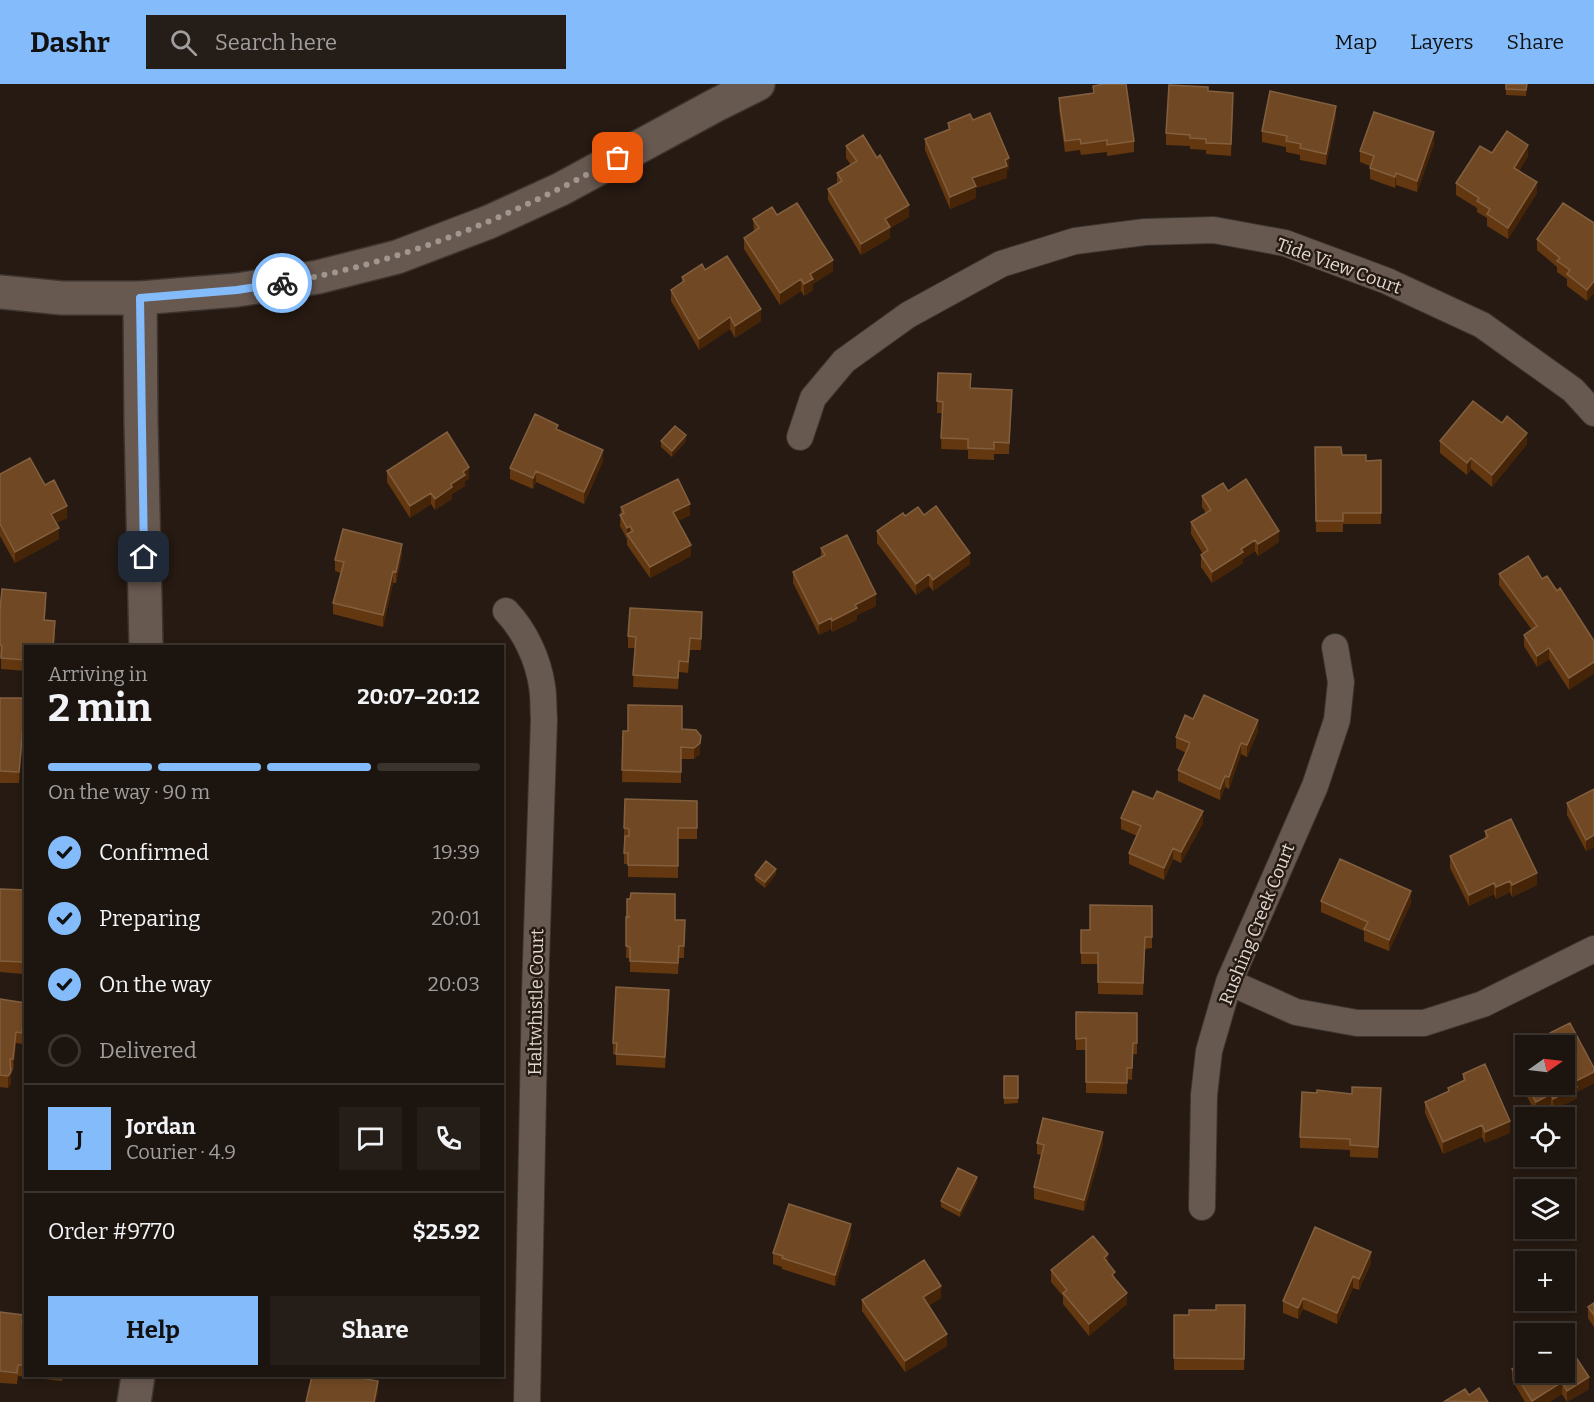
<!DOCTYPE html>
<meta charset="utf-8">
<style>
:root{--surface:#1c140e;--page:#251d17;--text:#f1f3f6;--muted:#a09e9e;--line:#3a332e;--accent:#84bcfb}
body{margin:0;font-family:Bitter,serif;background:var(--page);color:var(--text);height:100vh;display:flex;flex-direction:column;font-size:22px;white-space:nowrap}
*{box-sizing:border-box;margin:0}
p{font-size:20px;color:var(--muted)}
.icon{flex:none;width:33px;height:33px;fill:none;stroke:currentColor;stroke-width:2;stroke-linecap:round;stroke-linejoin:round}
.map{position:relative;flex:1;overflow:hidden}
.drawer{position:absolute;left:24px;top:561px;width:480px;height:732px;display:flex;flex-direction:column;background:var(--surface);border-radius:0px;box-shadow:0 3px 9px #0003,0 0 0 2px var(--line)}
.drawer>*{flex:none}
.needle{width:39px;rotate:76deg}
.tools{position:absolute;left:1515px;top:951px;display:grid;gap:12px}
.tools a{display:grid;place-items:center;width:60px;height:60px;border-radius:0px;background:var(--surface);box-shadow:0 3px 9px #0003,0 0 0 2px var(--line);font-size:30px}
.pin{position:absolute;display:grid;place-items:center;width:51px;height:51px;color:#fff;margin:-26px;border-radius:12px;box-shadow:0 3px 9px #0006}
.courier{position:absolute;display:grid;place-items:center;width:60px;height:60px;margin:-30px;border:4px solid #84bcfb;border-radius:50%;background:#fff;color:#222;box-shadow:0 2px 8px #0007}
.headline em{font-style:normal;font-weight:700}
.headline div{display:flex;flex-direction:column-reverse}
.headline{display:flex;align-items:center;justify-content:space-between;height:102px;padding:0 24px}
h1{font-size:39px;font-weight:700;line-height:45px}
.bar{display:grid;grid-template-columns:repeat(4,1fr);gap:9px 6px;align-content:center;height:72px;padding:0 24px}
.bar i{height:8px;border-radius:4px;background:var(--line)}
.bar .active{background:var(--accent)}
.bar p{grid-column:span 4}
.line{display:flex;align-items:center;gap:15px;padding:0 24px;border-top:2px solid var(--line)}
.line div{flex:1}
.round{display:grid;place-items:center;flex:none;width:63px;height:63px;border-radius:0px;background:var(--page)}
ol{padding:0 24px;list-style:none}
li{display:flex;align-items:center;gap:18px;height:66px}
li p{margin-inline-start:auto}
li .icon{padding:6px;border-radius:50%;background:var(--accent);color:#111;stroke-width:4}
li:last-child{color:var(--muted)}
li i{width:33px;height:33px;border:3px solid var(--line);border-radius:50%}
.button{display:flex;gap:12px;margin-top:auto;padding:12px 24px}
.button a{flex:1;height:69px;border-radius:0px;background:var(--accent);color:#111;font-size:24px;font-weight:700;line-height:69px;text-align:center}
.button a+a{background:var(--page);color:var(--text)}
header{display:flex;align-items:center;gap:36px;box-sizing:border-box;height:84px;padding:0 30px;background:var(--accent);color:#111}
header strong{font-size:28px}
nav{display:flex;gap:33px;margin-inline-start:auto;font-size:21px}
.search{width:420px;height:54px;background:var(--page);display:flex;align-items:center;gap:15px;box-sizing:border-box;padding:0 21px;border-radius:0px;color:var(--muted);font-size:22px}
.map>svg:first-child{display:block}
.lines{fill:none;stroke-linecap:round;stroke-linejoin:round}
.street-casing{stroke:#3d342f;stroke-width:28}
.secondary-casing{stroke:#3d342f;stroke-width:36}
.street{stroke:#685950;stroke-width:26}
.secondary{stroke:#685950;stroke-width:33}
.wall{fill:#63370f}
.shaded-wall{fill:#452407}
.building{fill:#704924;stroke:#825f3f;stroke-width:1.5}
.done{stroke:#a0968f;stroke-width:6;stroke-dasharray:0 10.8}
.route{stroke:#84bcfb;stroke-width:8}
.labels{text-anchor:middle;dominant-baseline:central;stroke-width:5;stroke-linejoin:round;paint-order:stroke}
.street-label{font-size:18px;fill:#e1d9d3;stroke:#261a12}
</style>
<header>
<strong>Dashr</strong>
<div class="search"><svg class="icon" aria-label="search" viewBox="0 0 24 24"><circle cx="10" cy="10" r="6"/><path d="M15 15l6 6"/></svg>Search here</div>
<nav><a>Map</a><a>Layers</a><a>Share</a></nav>
</header>
<div class="map">
<svg width="1594" height="1318" viewBox="0 0 1594 1318">
<rect width="100%" height="100%" fill="#261a12"/>
<g class="lines">
<g class="street-casing">
<path id="street" d="M800,353l13,-39 31,-37 64,-46 93,-51 74,-23 70,-9 69,-2 71,13 102,38 95,44 91,65 21,23
M506,527c19,20 32,48 36,75 2,11 1,22 2,33l-9,272 -8,411
M1229,898l67,30 61,11h67l59,-19 111,-55
M1202,1123l2,-112 5,-44 20,-69 86,-196 22,-66 4,-38 -6,-35"/>
</g>
<g class="secondary-casing">
<path id="secondary" d="M0,208l62,6h78l97,-8 81,-13 79,-20 92,-35 72,-33 153,-83 44,-22
M140,214l1,124 5,224
M134,1318l4,-26"/>
</g>
<use href="#street" class="street"/>
<use href="#secondary" class="secondary"/>
</g>
<path class="wall" d="M1527,0l-1,12 -20,-1v-6z
M1093,2l41,55v11l-27,4v-4l-26,3 -1,-5 -15,2 -6,-42v-12l34,-5z
M1208,7l25,13 -2,52 -25,-2v-4l-16,-1v-3l-24,-1v-12z
M1336,33l-10,48 -26,-5v-5l-14,-3v-5l-24,-5v-11z
M973,36l36,49 -2,1v8l-31,10v10l-26,11 -25,-59v-11l23,-9v-7z
M1434,60l-17,48 -21,-7 -1,3 -25,-9v-13l-10,-4v-11z
M846,62l63,71 -19,11v10l-29,17 -33,-55v-11l9,-5v-11l14,-8 -5,-7z
M1492,69l36,3 -9,15 18,22 -29,46 -21,-13v-8l-10,-6v-4l-21,-13v-12z
M777,131l56,56 -20,13v6l-9,6 -3,-5 -21,14 -36,-56v-11l10,-6 -1,-13z
M1594,139v70l-7,8 -20,-15v-7l-10,-7v-5l-20,-17v-11z
M705,186l56,51 -26,17 -5,-9 -31,21 -28,-49v-11l11,-7v-6z
M938,289l33,15 41,13 -3,53h-15v6l-26,-1v-9l-27,-1 1,-36h-5z
M558,346l45,31 -19,43 -48,-22 -3,7 -23,-10v-11z
M661,357h25l-14,16 -11,-10z
M1440,357l87,3 -35,43 -21,-18 -4,6 -27,-22z
M1315,363l27,8 24,6 15,-1v64h-38v8h-27z
M387,387l82,8 -4,2v5l-13,8v5l-17,11 -4,-6 -21,14 -23,-36z
M0,390l45,11 22,33 -11,5 3,16 -44,24 -15,-27z
M1228,407l51,51 -21,14 -3,-5 -12,8v4l-31,20 -11,-16v-12l2,-1 -12,-20v-12l15,-9 -4,-6v-11z
M621,423l69,8 -12,6 13,35 -41,22 -23,-33v-6l-7,-13z
M924,431l46,49 -37,27 -4,-5 -13,9 -39,-52v-12l28,-15z
M821,464l55,58 -19,9v5l-25,12 -1,-3 -12,6 -26,-52v-11l28,-15z
M402,471l-6,28h-3l-10,44 -50,-13v-11l8,-30 -6,-2v-11z
M1499,490l43,5 15,12 37,50 -25,49 -20,-31 -12,8 -13,-21v-11l8,-5 -33,-45z
M46,520l-1,16 10,13 -1,13h-28v25l-25,-2v-12h-1v-47z
M702,540l-1,26h-11l-2,23 -9,-1 -1,17 -45,-2 2,-39h-7v-12z
M0,614h26v39h-3l-4,46h-19z
M682,645l18,25 -6,5h-13v24l-59,-1 1,-51z
M1258,647l-11,26 -6,-3 -12,35 -4,-2 -5,13 -42,-19v-11l8,-17 -10,-5v-11z
M1594,705v58l-8,4 -19,-36v-12z
M1153,715l50,24 -22,40 -8,-4 -9,21 -35,-16v-11l8,-17 -16,-7v-11z
M697,717v38h-19v39l-50,-1v-13h-4v-36z
M1485,747l52,54 -25,12 -2,-5 -14,7 -2,-5 -25,12 -19,-38v-12l35,-17z
M776,790l-11,14 -10,-8v-5z
M0,805l26,1v63h-2l-1,21 -23,-2z
M627,815l48,21h10l-1,38h-5l-1,16 -48,-2v-14h-4z
M1321,817l90,2 -22,48 -25,-10v-10l-43,-19z
M1152,822v42l-7,1 -2,46 -45,-1v-30h-17v-34h9z
M0,915l25,15 -3,30 -6,-1 -3,28 -2,-1v14l-3,4 -8,-1z
M669,917l-4,67 -49,-3v-10l-3,-1v-11z
M1076,928l61,1v41h-4l-1,26 -5,-1v15l-41,-1v-43h-10z
M1550,949l44,35v15l-17,9v6l-24,12 -2,-4 -15,7 -21,-38v-11l11,-6v26h38l-14,-44z
M1463,990l47,59 -25,10 -3,-6 -39,17 -18,-41v-11l23,-10v-4l15,-7z
M1004,992h14v27l-14,1z
M1352,1010l29,5 -3,59 -28,-1v-7l-50,-2v-11z
M1037,1059l66,1 -19,67 -50,-12v-12l7,-32 -4,-1z
M977,1099l-17,34 -19,-10v-6z
M851,1151l-16,51 -53,-17v-2l-9,-3v-11z
M1108,1179l19,41 -38,32 -26,-32v-8l-12,-14v-12z
M1371,1179l-12,27 -6,-2 -16,36 -34,-15 -5,10 -15,-6v-12z
M941,1214l-13,8 19,40 -42,26 -43,-61v-11z
M1594,1219v24l-6,-9v-11z
M1245,1221l-1,65h-70v-55h15z
M0,1228l23,12h3v52h37l-1,5 -44,-5 -1,8 -17,-1z
M1512,1285l77,20 -22,13 -5,-8 -13,8h-24l-13,-22z"/>
<path class="shaded-wall" d="M1336,22v11l-10,48v-11z
M1434,48v12l-17,48v-11z
M1528,61v11l-14,23v-11z
M1009,74v11l-2,1v8l-31,10v10l-26,11v-12l22,-19z
M1396,89v12l-1,3v-11z
M1537,98v11l-29,46v-11z
M909,121v12l-19,11v10l-29,17v-11l24,-25z
M833,176v11l-20,13v6l-9,6v-12l6,-10z
M801,195v12l-21,14v-12z
M1594,197v12l-7,8v-11z
M761,225v12l-26,17v-12z
M730,233v12l-31,21v-11z
M1527,349v11l-35,43v-12z
M686,351v6l-14,16v-6z
M603,366v11l-19,43v-12z
M1471,374v11l-4,6v-12z
M469,383v12l-4,2v5l-13,8v5l-17,11v-11l28,-27z
M536,387v11l-3,7v-11z
M431,409v11l-21,14v-12z
M690,420v11l-17,8v-11z
M67,422v12l-16,7v-11z
M630,442v12l-3,-4v5v-11z
M59,444v11l-44,24v-11z
M1279,447v11l-21,14v-12z
M1255,456v11l-12,8v4l-31,20v-11l29,-23z
M402,460v11l-6,28v-11z
M691,461v11l-41,22v-11z
M970,469v11l-37,27v-11z
M393,487v12l-10,44v-12z
M929,490v12l-13,9v-11z
M876,510v12l-19,9v5l-25,12v-11l23,-16z
M831,534v11l-12,6v-11z
M1549,564v11l-12,8v-11z
M1594,578v12l-25,16v-12z
M1258,636v11l-11,26v-12z
M23,642v11l-4,46v-11z
M701,652l-1,18 -6,5v-11z
M1241,659v11l-12,35v-12z
M1225,692v11l-5,13v-11z
M1203,727v12l-22,40v-11z
M1594,751v12l-8,4v-11z
M1173,764v11l-9,21v-12z
M776,785v5l-11,14v-6z
M1537,789v12l-25,12v-12z
M1510,797v11l-14,7v-12z
M1494,799v11l-25,12v-11z
M1411,807v12l-22,48v-11z
M669,906v11l-4,67v-11z
M25,919v11l-3,30v-11z
M16,948v11l-3,28v-12z
M11,988v12l-3,4v-12z
M1594,988v11l-17,9v6l-24,12v-11l21,-17z
M1551,1010v12l-15,7v-11z
M1510,1037v12l-25,10v-11z
M1482,1041v12l-39,17v-12z
M1103,1048v12l-19,67v-11z
M977,1093v6l-17,34v-6z
M851,1140v11l-16,51v-11z
M1371,1168v11l-12,27v-11z
M1108,1170v11l-4,-7z
M1353,1192v12l-16,36v-11z
M941,1202v12l-18,11v-12z
M1127,1209v11l-38,32v-12z
M1303,1214v11l-5,10v-11z
M947,1250v12l-42,26v-11z
M1589,1293v12l-22,13v-11z
M378,1297v12l-2,9h-2z
M1562,1298v12l-13,8h-17z"/>
<path class="building" d="M1104,0h22l8,57 -27,4v-5l-26,4 -1,-5 -15,2 -6,-43 35,-5 -1,-7z
M1506,0h21l-1,6 -20,-1z
M1169,1l39,2v4l25,2 -2,51 -25,-1v-4l-16,-1v-3l-24,-2z
M1270,7l66,15 -10,48 -26,-6 1,-4 -15,-3 1,-5 -25,-5z
M1374,28l60,20 -17,49 -21,-8 -1,4 -25,-9 4,-12 -14,-5z
M990,29l19,45 -4,2 2,6 -35,12 4,8 -26,11 -25,-58 25,-10 -2,-6 22,-9 3,6z
M1507,47l21,14 -14,23 23,14 -29,46 -21,-14 3,-5 -13,-8 2,-3 -23,-15 24,-37 12,7z
M863,51l14,23 3,-3 29,50 -24,14 5,8 -29,17 -33,-55 14,-8 -5,-8 20,-12 -11,-15z
M797,119l36,57 -23,14 3,5 -9,5 -3,-5 -21,14 -36,-55 15,-10 -6,-9 19,-12 5,8z
M1563,119l31,20v58l-7,9 -20,-16 3,-4 -13,-9 3,-3 -23,-19z
M727,172l34,53 -26,17 -5,-9 -31,22 -28,-49 13,-9 -2,-4 20,-13 3,6z
M938,289l33,1 -1,14 42,2 -3,53 -15,-1v7l-26,-1v-9l-27,-1 2,-36 -6,-1z
M1473,317l29,22 5,-7 20,17 -35,42 -21,-17 -4,5 -27,-22z
M535,330l23,11 -2,4 47,21 -19,42 -48,-21 -3,7 -23,-10z
M675,342l11,9 -14,16 -11,-10z
M447,348l22,35 -6,5 2,3 -14,9 1,3 -17,12 -4,-6 -21,13 -23,-35z
M1315,363h26l1,8h24v6l15,-1v53h-38v8h-27z
M30,374l15,27 9,-5 13,26 -16,8 8,14 -44,24 -15,-28v-50z
M678,395l12,25 -17,8 18,33 -41,22 -23,-33 6,-3 -3,-5 -3,2 -7,-13 4,-2 -3,-6z
M1246,395l33,52 -21,13 -3,-4 -14,9 2,3 -31,20 -11,-17 7,-5 -17,-28 20,-12 -9,-14 21,-13 5,8z
M936,422l34,47 -37,27 -4,-6 -13,10 -39,-53 26,-18 2,3 13,-9 6,8z
M343,445l59,15 -6,28 -3,-1 -10,44 -50,-12 11,-41 -9,-2z
M847,451l29,59 -21,11 2,3 -25,13 -1,-3 -12,6 -26,-52 32,-17 -4,-7z
M1528,472l14,23 5,-3 10,15 3,-3 34,53v21l-25,16 -20,-30 -12,8 -13,-21 13,-9 -38,-52z
M2,505l44,4 -2,27 11,1 -2,24h-5v1h-22v14l-25,-2 1,-12 -2,-1v-35z
M630,524l72,4 -1,27 -11,-1 -2,24 -9,-1 -1,17 -45,-3 3,-38 -8,-1z
M1204,611l54,25 -11,25 -6,-2 -12,34 -4,-1 -5,13 -42,-19 12,-27 -14,-6 9,-22 8,4z
M0,614h26v28h-3l-4,46 -19,-1z
M628,621l54,1v23l14,1 5,6 -1,7 -6,5 -13,-1v25l-59,-2 1,-39h5z
M1594,705v46l-8,5 -19,-37z
M1133,707l20,8 4,-8 46,20 -22,41 -8,-4 -9,20 -35,-15 12,-27 -20,-8z
M625,715l72,2v27h-19v38l-50,-1v-12h-4l1,-17h4v-7l-5,-1z
M1511,735l26,54 -25,12 -2,-4 -14,6 -2,-4 -25,12 -19,-39 38,-19 -3,-6z
M1340,775l71,32 -22,49 -25,-11 4,-7 -47,-21z
M766,777l10,8 -11,13 -10,-7z
M0,805l26,1v52h-2l-1,20 -23,-1z
M631,809l44,1v26h10l-1,26h-5l-1,17 -48,-2v-14l-4,-1v-29h4l-3,-1v-17h3z
M1090,821l62,1v31h-7l-2,46 -45,-1v-29h-17v-23h9z
M616,903l53,3 -4,67 -49,-3 1,-11h-4z
M0,915l25,4 -3,30 -6,-1 -3,27h-3l1,13 -3,4 -8,-1z
M1076,928l61,1v30h-4l-1,25h-5v15l-41,-1v-44l-10,1z
M1570,939l24,45v4l-20,10 3,5 -24,12 -2,-5 -15,8 -10,-18h38v-38h-25l13,-7 -2,-6z
M1526,974v25l-11,-19z
M1485,980l25,57 -25,11 -3,-7 -39,17 -18,-40 24,-11 -1,-3 17,-8 -2,-6z
M1004,992h14v22h-14z
M1352,1003l29,1 -3,59 -28,-2v-6l-50,-2 2,-45 15,1v-3l35,4z
M1043,1034l60,14 -19,68 -50,-13 10,-42 -7,-2z
M958,1084l19,9 -17,34 -19,-10z
M789,1120l62,20 -16,51 -53,-17 1,-2 -10,-3z
M1315,1143l56,25 -12,27 -6,-3 -16,37 -34,-15 -5,10 -15,-7z
M1093,1152l15,18 -4,4 11,14 -3,3 15,18 -38,31 -26,-31 4,-3 -16,-20z
M924,1176l17,26 -18,11 24,37 -42,27 -43,-61z
M1594,1219v12l-6,-8z
M1216,1221h29l-1,54 -70,-1v-43h15v-5h27z
M0,1228l23,3 -1,8 4,1v41h-8l-1,8 -17,-2z
M1559,1246l2,4h-8z
M1564,1255l25,38 -22,14 -5,-9 -30,19 -20,-32 14,-9v12h38z
M312,1292h42v1l24,4 -4,21h-68z
M1479,1304l9,14 -43,-1 20,-12 4,6z"/>
<g class="lines">
<path class="done" d="M282,199c121,-20 230,-67 336,-125"/>
<path class="route" d="M144,473l-4,-259 97,-8 45,-7"/>
</g>
<g class="labels">
<g class="street-label">
<text transform="translate(1339 182) rotate(20)">Tide View Court</text>
<text transform="translate(1257 840) rotate(-68)">Rushing Creek Court</text>
<text transform="translate(536 918) rotate(-89)">Haltwhistle Court</text>
</g>
</g>
</svg>
<div class="tools">
<a><svg class="needle" viewBox="-14 -14 28 28"><path d="M0-13l5 13h-10z" fill="#e53935"/><path d="M0 13l5-13h-10z" fill="#a09e9e"/></svg></a>
<a><svg class="icon" aria-label="locate" viewBox="0 0 24 24"><circle cx="12" cy="12" r="6"/><path d="M12 2v4M12 18v4M2 12h4M18 12h4"/></svg></a>
<a><svg class="icon" aria-label="layers" viewBox="0 0 24 24"><path d="M12 4l9 5-9 5-9-5zM3 14l9 5 9-5"/></svg></a>
<a>+</a>
<a>−</a>
</div>
<div class="pin" style="left:618px;top:74px;background:#ea580c"><svg class="icon" aria-label="bag" viewBox="0 0 24 24"><path d="M5 8h14l-1 12H6zM9 8a3 3 0 0 1 6 0"/></svg></div>
<div class="pin" style="left:144px;top:473px;background:#1f2937"><svg class="icon" aria-label="home" viewBox="0 0 24 24"><path d="M3 11l9-7 9 7M6 9v11h12V9"/></svg></div>
<div class="courier" style="left:282px;top:199px"><svg class="icon" aria-label="bike" viewBox="0 0 24 24"><circle cx="6" cy="16" r="4"/><circle cx="18" cy="16" r="4"/><path d="M6 16l4-8h5l3 8M10 8l3 8H6M13 5h3"/></svg></div>
<section class="drawer">
<div class="headline"><div><h1>2 min</h1><p>Arriving in</p></div><em>20:07–20:12</em></div>
<div class="bar"><i class="active"></i><i class="active"></i><i class="active"></i><i></i><p>On the way · 90 m</p></div>
<ol>
<li><svg class="icon" aria-label="check" viewBox="0 0 24 24"><path d="M5 12l5 5 9-10"/></svg>Confirmed<p>19:39</p></li>
<li><svg class="icon" aria-label="check" viewBox="0 0 24 24"><path d="M5 12l5 5 9-10"/></svg>Preparing<p>20:01</p></li>
<li><svg class="icon" aria-label="check" viewBox="0 0 24 24"><path d="M5 12l5 5 9-10"/></svg>On the way<p>20:03</p></li>
<li><i></i>Delivered</li>
</ol>
<div class="line" style="height:108px"><b class="round" style="background:var(--accent);color:#111">J</b><div><b>Jordan</b><p>Courier · 4.9</p></div><a class="round"><svg class="icon" aria-label="chat" viewBox="0 0 24 24"><path d="M4 5h16v11H9l-5 4z"/></svg></a><a class="round"><svg class="icon" aria-label="phone" viewBox="0 0 24 24"><path d="M5 4h4l2 5-3 2q2 4 5 5l2-3 5 2v4C11 20 4 13 5 4z"/></svg></a></div>
<div class="line" style="height:78px"><div>Order #9770</div><b>$25.92</b></div>
<div class="button"><a>Help</a><a>Share</a></div>
</section>
</div>
